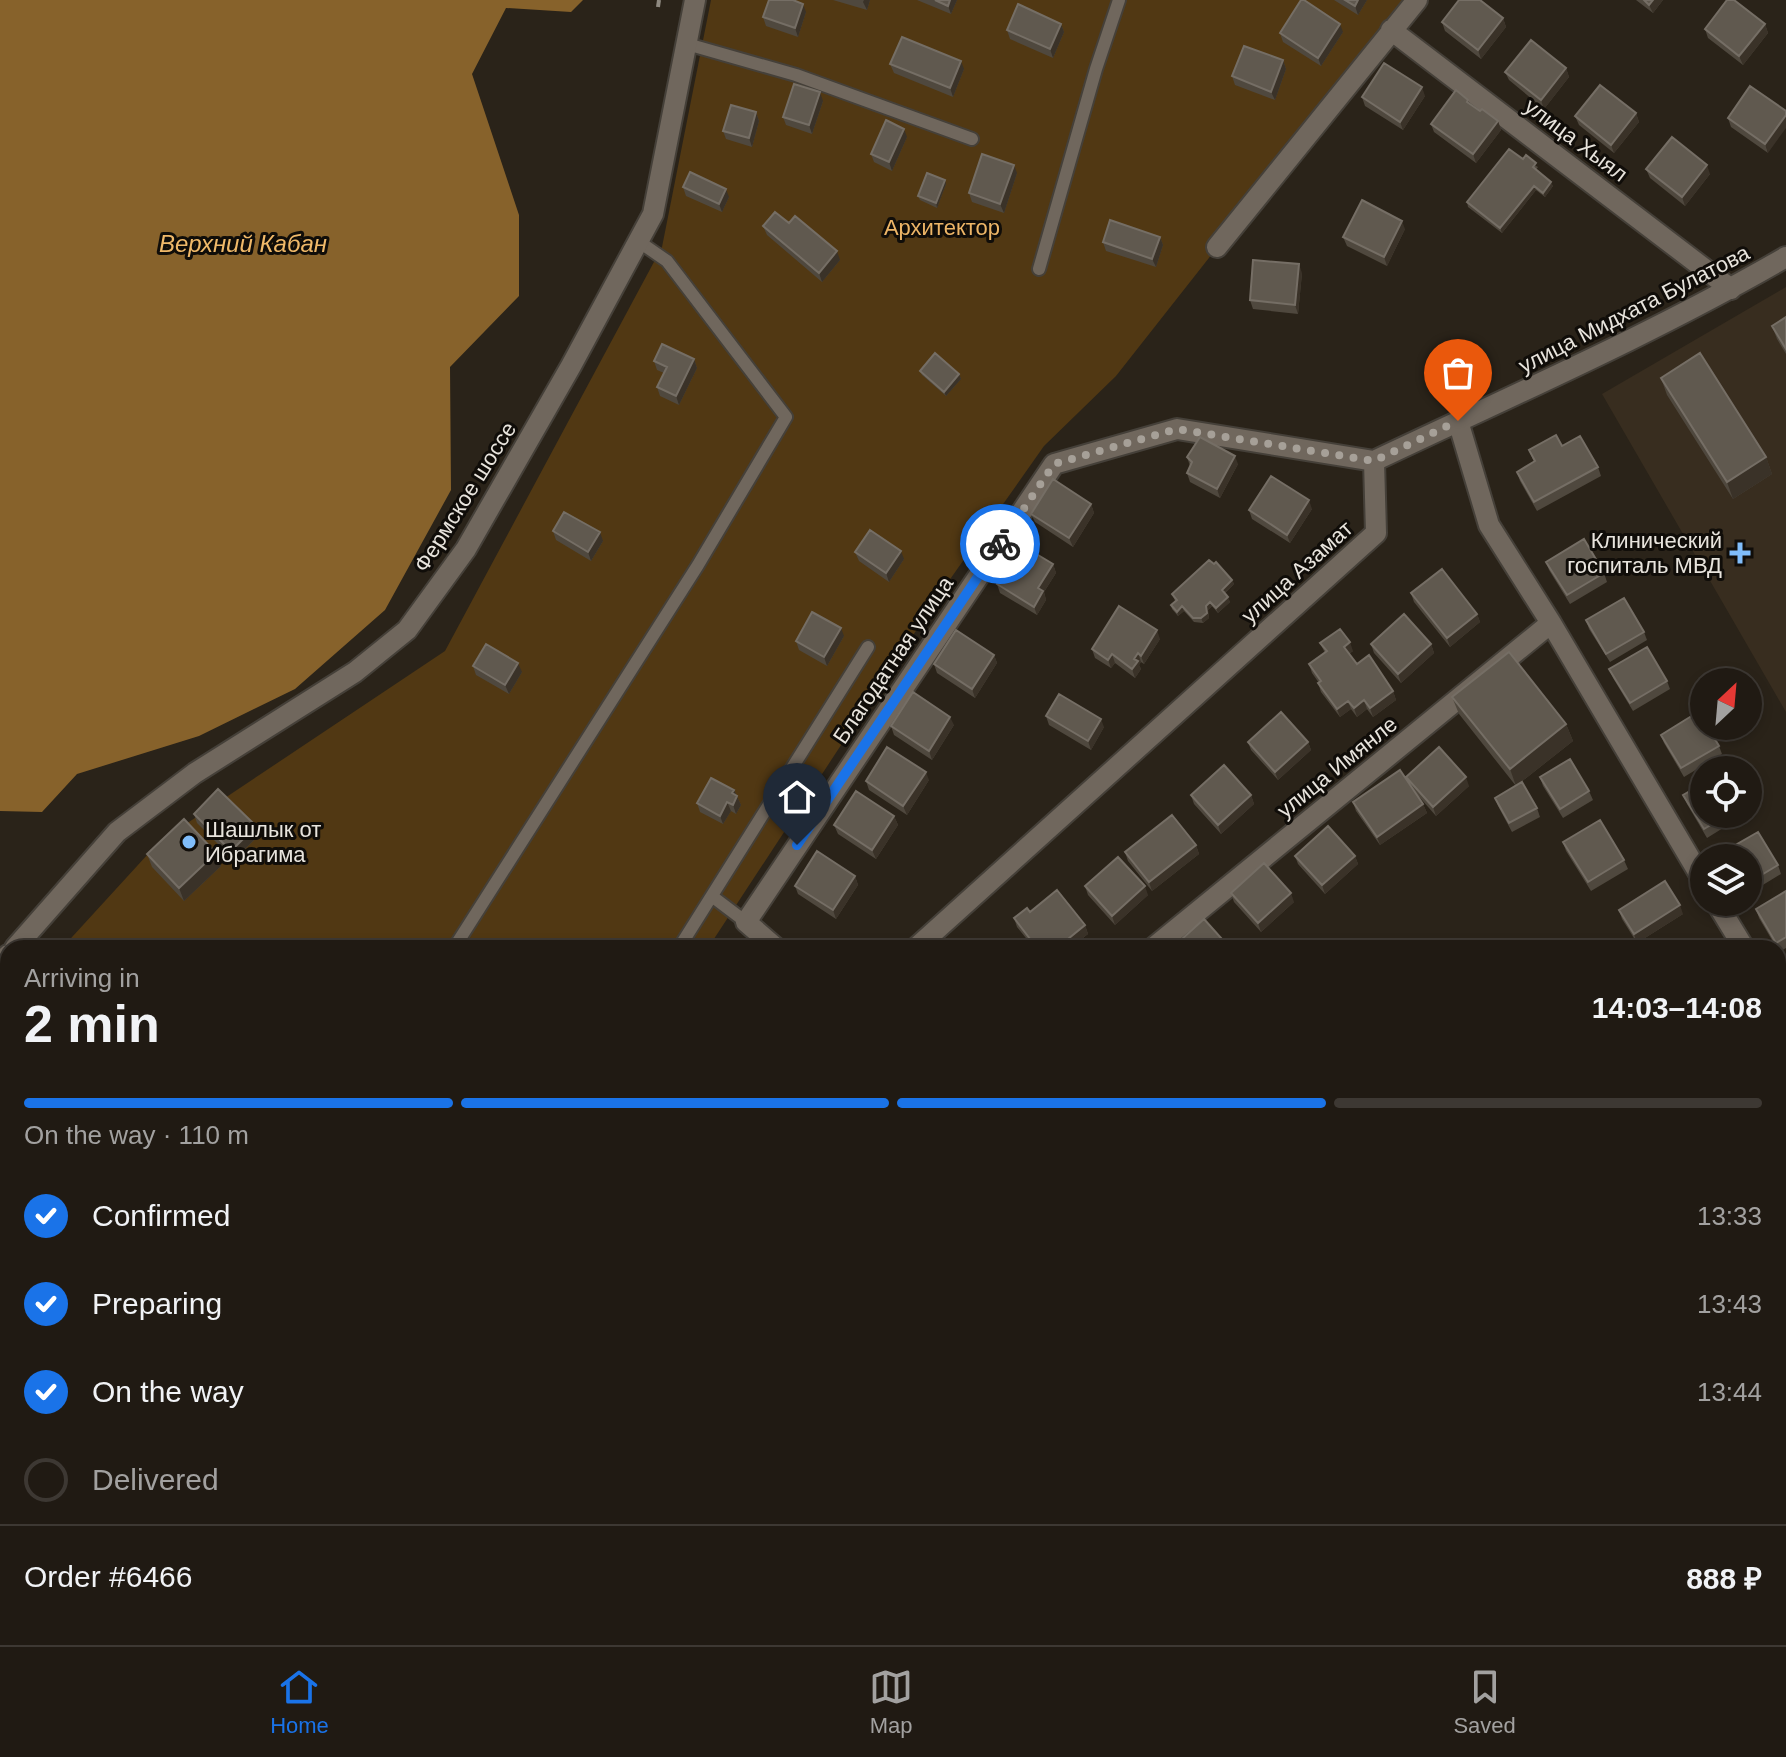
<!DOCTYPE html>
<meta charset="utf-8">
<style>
:root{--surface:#201a13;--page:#28231c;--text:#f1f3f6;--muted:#a2a1a0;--line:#3d3833;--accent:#1a73e8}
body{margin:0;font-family:Helvetica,sans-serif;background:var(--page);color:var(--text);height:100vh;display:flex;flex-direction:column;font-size:30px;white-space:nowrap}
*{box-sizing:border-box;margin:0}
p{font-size:26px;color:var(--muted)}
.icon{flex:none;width:44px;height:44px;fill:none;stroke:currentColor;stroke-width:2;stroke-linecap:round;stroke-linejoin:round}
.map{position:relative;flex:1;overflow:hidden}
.details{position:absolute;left:0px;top:940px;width:1786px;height:706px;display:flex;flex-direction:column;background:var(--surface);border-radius:24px 24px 0 0;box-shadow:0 4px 12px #0003,0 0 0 2px var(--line)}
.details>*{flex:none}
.needle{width:52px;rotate:26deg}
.fabs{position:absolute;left:1690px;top:668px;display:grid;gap:16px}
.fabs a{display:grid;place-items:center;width:72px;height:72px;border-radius:50%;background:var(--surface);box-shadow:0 4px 12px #0003,0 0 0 2px var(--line);font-size:40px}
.pin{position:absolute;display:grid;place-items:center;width:68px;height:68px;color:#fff;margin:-82px -34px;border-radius:50% 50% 50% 0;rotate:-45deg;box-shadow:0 0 8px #0007}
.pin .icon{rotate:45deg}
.courier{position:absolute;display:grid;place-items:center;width:80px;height:80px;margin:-40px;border:6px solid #1a73e8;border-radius:50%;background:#fff;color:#222;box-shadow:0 2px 10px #0007}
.overview em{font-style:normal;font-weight:600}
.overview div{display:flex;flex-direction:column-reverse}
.overview{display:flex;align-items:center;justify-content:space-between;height:136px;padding:0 24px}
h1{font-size:52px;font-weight:600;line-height:60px}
.bar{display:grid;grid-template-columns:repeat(4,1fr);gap:12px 8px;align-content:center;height:96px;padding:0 24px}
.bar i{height:10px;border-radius:6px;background:var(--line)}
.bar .current{background:var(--accent)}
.bar p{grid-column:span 4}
.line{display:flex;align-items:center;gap:20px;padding:0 24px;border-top:2px solid var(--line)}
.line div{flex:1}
ol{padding:0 24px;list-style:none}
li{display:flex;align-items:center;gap:24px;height:88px}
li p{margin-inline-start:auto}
li .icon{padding:8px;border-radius:50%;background:var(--accent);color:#fff;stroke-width:4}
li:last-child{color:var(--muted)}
li i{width:44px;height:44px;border:4px solid var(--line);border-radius:50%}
.tabs{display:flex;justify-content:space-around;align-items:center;height:112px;border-top:2px solid var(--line);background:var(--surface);font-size:22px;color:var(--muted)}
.tabs a{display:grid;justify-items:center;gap:4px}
.tabs .current{color:var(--accent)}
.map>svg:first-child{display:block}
.built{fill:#382d1f}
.green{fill:#513813}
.forest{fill:#765219}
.water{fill:#87622b}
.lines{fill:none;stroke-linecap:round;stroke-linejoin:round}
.service-casing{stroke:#454039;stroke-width:16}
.minor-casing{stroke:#454039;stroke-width:24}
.tertiary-casing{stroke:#454039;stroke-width:24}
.path{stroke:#8e8980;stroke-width:4;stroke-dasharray:8 4;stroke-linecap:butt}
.service{stroke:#70675d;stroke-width:12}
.minor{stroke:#70675d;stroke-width:20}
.tertiary{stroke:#70675d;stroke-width:20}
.wall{fill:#4f483e}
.shaded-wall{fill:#3a3228}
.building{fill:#60594f;stroke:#756e65;stroke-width:2}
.done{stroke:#a6a098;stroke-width:8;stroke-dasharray:0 14.4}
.route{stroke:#1a73e8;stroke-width:10}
.poi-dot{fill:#80bdfa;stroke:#100d09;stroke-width:3}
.labels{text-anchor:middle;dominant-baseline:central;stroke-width:6;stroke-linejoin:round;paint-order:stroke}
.street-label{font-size:22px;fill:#e8e4dd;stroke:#100d09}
.park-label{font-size:22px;fill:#eeb667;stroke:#100d09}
.poi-label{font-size:22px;fill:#e8e4dd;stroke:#100d09;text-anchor:end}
.water-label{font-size:24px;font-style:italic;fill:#f0b969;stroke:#100d09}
</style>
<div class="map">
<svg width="1786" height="1645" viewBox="0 0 1786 1645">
<rect width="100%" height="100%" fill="#2a2319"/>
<path class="built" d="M1786,287v425l-184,-318z"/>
<path class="green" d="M711,0h701l-296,376 -72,70 -98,139 -238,363h-646l97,-106 286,-191 217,-404z"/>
<path class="forest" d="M0,1190l8,3v151l-8,5z
M1786,1294v351h-1413l1,-7h1404v-342z"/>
<path class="water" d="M0,0h583l-12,12 -65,-4 -34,66 47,141v81l-69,71 1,123 -66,120 -90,79 -96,47 -122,38 -35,38 -42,-1z"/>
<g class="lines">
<g class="service-casing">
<path id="service" d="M687,44l109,31 176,64
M1039,269l57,-200 23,-69
M713,897l33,25
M454,948l244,-383 88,-148 -119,-156 -29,-20
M679,948l189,-301
M0,1125l8,6"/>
</g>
<g class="minor-casing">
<path id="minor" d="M1391,30l340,259
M1217,247l200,-247
M1458,421l31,104 62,98 153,259
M1716,902l28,46
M776,948l-30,-26 308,-458 123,-35 197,32
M916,948l460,-415 -2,-72c139,-66 279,-127 412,-204
M1153,948l398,-325
M1778,989l8,9"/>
</g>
<g class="tertiary-casing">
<path id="tertiary" d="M15,948l102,-116 78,-59 160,-101 52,-42 59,-81 105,-183 82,-152 42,-214
M0,965l8,-10"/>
</g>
<path class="path" d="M658,7l1,-7"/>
<use href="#service" class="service"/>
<use href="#minor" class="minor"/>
<use href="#tertiary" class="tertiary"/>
</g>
<path class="wall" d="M833,0h37l-3,10z
M917,0h40l-6,14z
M1334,0h33l-9,15z
M1636,0h27l-10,13z
M806,12l-8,25 -32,-11 -3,-9z
M1503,18l3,9 -25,32 -36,-28 -3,-9z
M1061,24l3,8 -11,26 -43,-19 -3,-9z
M1765,24l3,9 -25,32 -35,-27 -3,-9z
M1343,32l-22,34 -38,-24 -3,-9z
M1283,60l3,9 -11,31 -40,-15 -3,-9z
M890,64l74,5 -11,28 -59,-24z
M1566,68l3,9 -25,32 -35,-29 -4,-8z
M1750,86l18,67 -37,-26 -3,-9z
M1425,96l-22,34 -38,-24 -3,-9z
M1468,100l2,4 10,7 18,10 3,9 -25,33 -42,-31 -3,-8z
M823,101l-11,33 -26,-9 -3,-8z
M756,112l3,9 -7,26 -26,-8 -3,-8z
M1636,113l3,9 -25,31 -35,-28 -4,-9z
M907,137l-15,34 -18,-9 -3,-8z
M1523,159l15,8 -2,3 17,16 -8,11 -9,-7 -34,43 -34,-26 -1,-5z
M1646,169l64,5 -25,32 -35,-28z
M1017,173l-13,40 -32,-11 -3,-9z
M946,184l-9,24 -17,-8 -2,-4z
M683,187l46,10 -7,15 -36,-16z
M789,223l51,37 -18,22 -55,-47 -4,-9z
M1405,229l-18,37 -40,-20 -4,-9z
M1160,237l3,8 -7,22 -50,-16 -3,-9z
M1302,273l-4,41 -45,-5 -3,-9z
M1786,317v37l-9,-15 -5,-13z
M694,359l3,9 -18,37 -19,-9 -3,-9 7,-14 -7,-3 -3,-9z
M920,371l39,3 2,5 -15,17 -24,-21z
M1661,378l105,79 6,17 -39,25 -66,-104z
M1529,450l69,17 3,9 -64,35 -17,-30 -3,-9 17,-10z
M1187,457l51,7 -18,34 -30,-16 -3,-9 3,-7z
M1091,504l3,9 -21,34 -38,-25 -4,-8z
M1312,509l-22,34 -38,-24 -3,-9z
M553,531l50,10 -12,20 -35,-21z
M855,552l49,7 -15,23 -30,-21z
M1011,556l42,8 3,9 -12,19 2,8 -9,15 -37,-22 -3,-9 6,-9 -4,-4 -3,-9 16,-3z
M1546,562l58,11 3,9 -37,22 -21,-34z
M1232,580l2,4 -9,9 5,9 -12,11 -6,-7 -4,4 1,8 -6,5 -9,-1 -10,-11 -6,5 -6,-7 -1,-4 4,-4 -3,-7z
M1411,593l66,21 3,8 -30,25 -36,-45z
M1586,620l58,12 3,8 -37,22 -21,-33z
M844,636l-17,30 -28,-16 -3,-9z
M1160,639l-16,25 -3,-2 -2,3 2,4 -6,9 -20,-15 -4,5 -16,-10 -3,-9z
M1320,643l33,8 -4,3 8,10 36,27 3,9 -23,17 -6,-8 -10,8 -6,-8 -11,8 -19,-25 -3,-9h1l-7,-10 -3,-9 16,-11z
M1371,644h60l3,9 -33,30 -27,-30z
M994,655l3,8 -22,35 -38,-25 -3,-9z
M473,666l49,6 -13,22 -33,-19z
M1609,669l58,12 3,8 -37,22 -20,-33z
M1452,697l114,27 7,17 -57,45 21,22 3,9 -28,15 -14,-26 -3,-8 21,-12 -57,-72z
M1046,716l58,11 -13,23 -42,-25z
M954,725l-22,35 -38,-25 -3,-9z
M1661,735l58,11 3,8 -38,23 -20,-34z
M1248,742h60l3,8 -33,30 -27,-30z
M1406,777l63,9 -33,30 -21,-24 8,12 4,9 -47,32 -24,-34 -3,-9 55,-21z
M1540,777l49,14 4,9 -30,18 -20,-32z
M929,780l-22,35 -38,-25 -3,-9z
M734,790l7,15 -5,9 -5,-3 -8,13 -23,-12 -3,-9z
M1191,795h60l3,9 -33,30 -27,-30z
M1683,795l21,19h40v1l-37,23 -20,-34z
M194,814l65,21 -25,25 -37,-37z
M894,816l4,9 -22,34 -38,-25 -4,-9z
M1758,832l20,33 3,9 -33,20v-36h-26l-2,-4z
M1563,842l61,18 4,9 -37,22 -25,-40z
M1196,845l3,9 -47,37 -24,-30 -3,-9z
M216,853l5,13 -37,35 -32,-34 -5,-13z
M1295,856h60l3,8 -33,30 -27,-30z
M855,876l3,9 -22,34 -38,-25 -3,-8z
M1085,886l63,9 -33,30 -27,-30z
M1786,891v57l-7,4 -20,-34 -3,-9z
M1231,893l63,9 -33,30 -27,-30z
M1619,910l64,4 -46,29 -15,-24z
M1030,912l55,13 3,9 -18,14h-36l-17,-21 -3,-9z
M1786,1136v47l-8,4v-46z"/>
<path class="shaded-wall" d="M864,0h6l-3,10 -4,-8z
M950,0h7l-6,14 -3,-8z
M1358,0h9l-9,15 -3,-9z
M1653,0h10l-10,13 -4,-8z
M803,4l3,8 -8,25 -3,-9z
M1503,18l3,9 -25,32 -3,-9z
M1061,24l3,8 -11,26 -3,-9z
M1340,24l3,8 -22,34 -3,-8z
M1765,24l3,9 -25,32 -4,-9z
M1283,60l3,9 -11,31 -4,-8z
M961,61l3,8 -11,28 -3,-9z
M1566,68l3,9 -25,32 -3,-9z
M1422,87l3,9 -22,34 -3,-8z
M820,92l3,9 -11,33 -3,-9z
M756,112l3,9 -7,26 -3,-9z
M1636,113l3,9 -25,31 -3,-8z
M1786,115v13l-18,25 -3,-9z
M1498,121l3,9 -25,33 -3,-9z
M904,129l3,8 -15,34 -3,-9z
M1014,165l3,8 -13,40 -4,-9z
M1707,165l3,9 -25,32 -3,-9z
M945,180l1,4 -9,24 -1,-5z
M1551,182l2,4 -8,11 -2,-4z
M1534,186l2,4 -34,43 -2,-5z
M726,189l3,8 -7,15 -3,-8z
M1402,221l3,8 -18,37 -3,-9z
M1160,237l3,8 -7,22 -4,-8z
M837,251l3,9 -18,22 -3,-9z
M1299,264l3,9 -4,41 -3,-9z
M694,359l3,9 -18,37 -3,-9z
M959,374l2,5 -15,17 -2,-4z
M1235,456l3,8 -18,34 -3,-9z
M1766,457l6,17 -39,25 -6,-17z
M1309,500l3,9 -22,34 -3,-8z
M1091,504l3,9 -21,34 -4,-9z
M600,532l3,9 -12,20 -3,-9z
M901,551l3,8 -15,23 -3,-9z
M1053,564l3,9 -12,19 2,8 -9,15 -3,-8 4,-19z
M1232,580l2,4 -11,10 -1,-4z
M1228,597l2,5 -12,11 -2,-5z
M1210,602l2,4 -4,4 1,8 -6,5 -2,-5 5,-12z
M1182,606l2,5 -6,5 -1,-4z
M1477,614l3,8 -30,25 -3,-9z
M841,628l3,8 -17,30 -3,-9z
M1157,630l3,9 -16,25 -3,-8z
M1350,642l3,9 -6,4 -3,-8z
M1431,644l3,9 -33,30 -3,-9z
M1138,653l3,9 -2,3 2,4 -6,9 -3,-9 2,-10z
M1112,654l3,9 -4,5 -3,-8z
M994,655l3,8 -22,35 -3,-9z
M518,663l4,9 -13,22 -4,-9z
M1393,691l3,9 -23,17 -3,-9z
M1364,700l3,9 -10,8 -3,-9z
M1348,701l3,8 -11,8 -3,-8z
M950,717l4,8 -22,35 -3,-9z
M1101,719l3,8 -13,23 -3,-9z
M1566,724l7,17 -57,45 -6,-17z
M1308,742l3,8 -33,30 -3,-8z
M926,772l3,8 -22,35 -4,-9z
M1466,777l3,9 -33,30 -3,-9z
M734,790l7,15 -5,9 -3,-9 -1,-12z
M1251,795l3,9 -33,30 -3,-9z
M727,802l4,9 -8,13 -3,-8z
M1423,804l4,9 -47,32 -3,-8z
M894,816l4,9 -22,34 -4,-9z
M256,826l3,9 -25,25 -3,-9z
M1196,845l3,9 -47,37 -3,-9z
M216,853l5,13 -37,35 -5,-13z
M1355,856l3,8 -33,30 -3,-9z
M855,876l3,9 -22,34 -3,-9z
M1145,886l3,9 -33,30 -3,-9z
M1291,893l3,9 -33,30 -3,-9z
M1680,905l3,9 -46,29 -3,-9z
M1085,925l3,9 -18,14h-14z"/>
<path class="building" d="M769,0h24l10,4 -8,24 -32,-11z
M935,0h15l-2,6z
M1301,0h3l36,24 -22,34 -38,-25z
M1345,0h13l-3,6z
M1459,0h21l23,18 -25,32 -36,-28z
M1644,0h9l-4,5z
M1727,0h7l31,24 -26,32 -34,-27z
M1018,4l43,20 -11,25 -43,-19z
M902,37l59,24 -11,27 -60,-24z
M1531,40l35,28 -25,32 -36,-28z
M1244,46l39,14 -12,32 -39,-16z
M1384,63l38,24 -22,35 -38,-25z
M794,84l26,8 -11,33 -26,-8z
M1600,85l36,28 -25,32 -36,-29z
M1750,86l36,25v4l-21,29 -37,-26z
M1456,90l12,10 -1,2 13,9 2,-2 16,12 -25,33 -42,-30z
M731,105l25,7 -7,26 -26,-7z
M886,120l18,9 -15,33 -18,-8z
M1672,137l35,28 -25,32 -36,-28z
M1509,149l14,10 3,-4 10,8 -3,4 18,15 -8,11 -9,-7 -34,42 -33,-26z
M982,154l32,11 -14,39 -31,-11z
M690,172l36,17 -7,15 -36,-17z
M927,173l18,7 -9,23 -18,-7z
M1362,200l40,21 -18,36 -41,-20z
M775,212l14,11 6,-7 42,35 -18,22 -56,-47z
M1110,220l50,17 -8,22 -49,-17z
M1253,260l46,4 -4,41 -45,-5z
M1786,317v32l-14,-23z
M662,344l32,15 -18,37 -19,-9 10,-20 -13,-6z
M935,353l24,21 -15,18 -24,-21z
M1700,353l66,104 -39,25 -66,-104z
M1556,435l6,11 18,-10 18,31 -64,35 -17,-30 18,-11 -6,-11z
M1200,437l35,19 -18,33 -30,-16 5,-11 -5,-5z
M1271,476l38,24 -22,35 -38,-25z
M1053,479l38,25 -22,34 -38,-24z
M564,512l36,20 -12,20 -35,-21z
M870,530l31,21 -15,22 -31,-21z
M1584,539l20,34 -37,22 -21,-33z
M1018,543l35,21 -15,24 5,3 -9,16 -37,-23 8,-13 -9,-9 5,-7 11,4 1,-2 -2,-1z
M1209,560l5,4 2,-2 16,18 -10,10 6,7 -12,11 -6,-6 -4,4 1,7 -6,5h-8l-11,-12 -5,6 -6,-7 6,-5 -5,-6z
M1442,569l35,45 -30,24 -36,-45z
M1624,598l20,34 -38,22 -20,-34z
M1119,606l38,24 -16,26 -3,-3 -4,6 4,2 -6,8 -20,-15 -4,6 -16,-11z
M812,612l29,16 -17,29 -28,-16z
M1404,614l27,30 -33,30 -27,-30z
M1340,629l10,13 -6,5 13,17 12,-9 24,36 -23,17 -6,-8 -10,8 -6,-7 -11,8 -19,-26 3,-2 -12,-17 18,-13 -7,-8z
M956,630l38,25 -22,34 -38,-25z
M486,644l32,19 -13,22 -32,-19z
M1647,647l20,34 -37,22 -21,-34z
M1509,652l57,72 -56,45 -58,-72z
M913,692l37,25 -21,34 -38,-25z
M1059,694l42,25 -13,22 -42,-25z
M1281,712l27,30 -33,30 -27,-30z
M1698,712l6,9v5h3l12,20 -38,22 -20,-33z
M887,747l39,25 -23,34 -37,-25z
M1439,747l27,30 -33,30 -27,-30z
M1570,759l19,32 -29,18 -20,-32z
M1224,765l27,30 -33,30 -27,-30z
M1400,770l23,34 -46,33 -24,-35z
M711,778l23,12 -2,3 5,3 -4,9 -6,-3 -7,14 -23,-13z
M1522,782l15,26 -28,15 -14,-25z
M1704,783v31h25l-25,15 -21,-34z
M218,789l38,37 -25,25 -37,-37z
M856,791l38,25 -22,34 -38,-25z
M1172,815l24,30 -47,37 -24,-30z
M184,819l32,34 -37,35 -32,-34z
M1600,820l24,40 -36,22 -25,-40z
M1328,826l27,30 -33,29 -27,-29z
M1758,832l20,33 -30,18v-25h-26l-2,-4z
M817,851l38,25 -22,34 -38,-24z
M1118,857l27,29 -33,30 -27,-30z
M1264,863l27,30 -33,30 -27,-30z
M1665,881l15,24 -46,29 -15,-24z
M1057,890l28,35 -28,23h-20l-23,-30 13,-10 3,4z
M1786,891v46l-10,6 -20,-34z
M1204,919l26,29h-58z
M1007,942l6,6h-11z
M1786,1136v36l-8,5v-36z
M1786,1188v41l-8,-26v-13z"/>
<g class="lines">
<path class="done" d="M1000,544l54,-80 123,-35 197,32 84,-40"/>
<path class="route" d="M797,845l203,-301"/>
</g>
<g class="poi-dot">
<path d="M1736 541h8v8h8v8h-8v8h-8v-8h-8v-8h8z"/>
<circle cx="189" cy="842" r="8"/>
</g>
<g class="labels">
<g class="street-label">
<text transform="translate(1576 140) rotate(37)">улица Хыял</text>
<text transform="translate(1634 309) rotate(-27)">улица Мидхата Булатова</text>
<text transform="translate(465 497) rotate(-58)">Фермское шоссе</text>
<text transform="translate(1297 572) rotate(-42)">улица Азамат</text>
<text transform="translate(893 660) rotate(-56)">Благодатная улица</text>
<text transform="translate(1337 767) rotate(-39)">улица Имянле</text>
</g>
<g class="park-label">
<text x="942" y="227">Архитектор</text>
</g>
<g class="poi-label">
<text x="1722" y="540">Клинический<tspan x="1722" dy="25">госпиталь МВД</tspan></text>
<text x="205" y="829" text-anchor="start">Шашлык от<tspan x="205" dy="25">Ибрагима</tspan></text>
</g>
<g class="water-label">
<text x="243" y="243">Верхний Кабан</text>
</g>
</g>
</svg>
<div class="fabs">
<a><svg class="needle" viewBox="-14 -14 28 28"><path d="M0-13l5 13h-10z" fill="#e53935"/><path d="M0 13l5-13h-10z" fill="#a2a1a0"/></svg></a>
<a><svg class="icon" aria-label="locate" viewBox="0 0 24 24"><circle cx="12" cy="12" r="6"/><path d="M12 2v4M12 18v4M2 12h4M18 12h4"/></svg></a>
<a><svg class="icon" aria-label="layers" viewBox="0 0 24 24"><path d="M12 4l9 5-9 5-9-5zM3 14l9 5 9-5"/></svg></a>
</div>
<div class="pin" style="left:1458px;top:421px;background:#ea580c"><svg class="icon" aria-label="bag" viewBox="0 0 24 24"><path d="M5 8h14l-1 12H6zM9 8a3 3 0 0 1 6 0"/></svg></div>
<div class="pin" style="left:797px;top:845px;background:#1f2937"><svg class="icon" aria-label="home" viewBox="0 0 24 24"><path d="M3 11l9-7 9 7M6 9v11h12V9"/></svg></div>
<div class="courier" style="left:1000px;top:544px"><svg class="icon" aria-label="bike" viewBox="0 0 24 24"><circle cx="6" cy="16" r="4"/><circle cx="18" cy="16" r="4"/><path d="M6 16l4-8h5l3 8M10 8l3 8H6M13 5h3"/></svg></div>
<section class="details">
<div class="overview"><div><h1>2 min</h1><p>Arriving in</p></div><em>14:03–14:08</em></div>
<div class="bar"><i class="current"></i><i class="current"></i><i class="current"></i><i></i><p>On the way · 110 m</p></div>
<ol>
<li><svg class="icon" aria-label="check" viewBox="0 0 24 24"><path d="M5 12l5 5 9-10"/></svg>Confirmed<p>13:33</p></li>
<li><svg class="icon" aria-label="check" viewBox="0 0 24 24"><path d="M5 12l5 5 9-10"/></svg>Preparing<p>13:43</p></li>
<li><svg class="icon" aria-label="check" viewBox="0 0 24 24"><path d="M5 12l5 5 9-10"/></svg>On the way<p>13:44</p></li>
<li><i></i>Delivered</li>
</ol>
<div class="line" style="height:104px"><div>Order #6466</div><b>888 ₽</b></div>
</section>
</div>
<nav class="tabs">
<a class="current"><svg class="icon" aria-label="home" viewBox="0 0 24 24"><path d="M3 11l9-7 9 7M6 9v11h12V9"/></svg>Home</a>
<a><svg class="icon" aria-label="map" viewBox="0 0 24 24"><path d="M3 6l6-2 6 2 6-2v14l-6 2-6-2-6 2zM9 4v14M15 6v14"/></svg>Map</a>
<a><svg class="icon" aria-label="saved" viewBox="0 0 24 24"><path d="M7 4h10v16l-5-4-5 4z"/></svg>Saved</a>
</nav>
